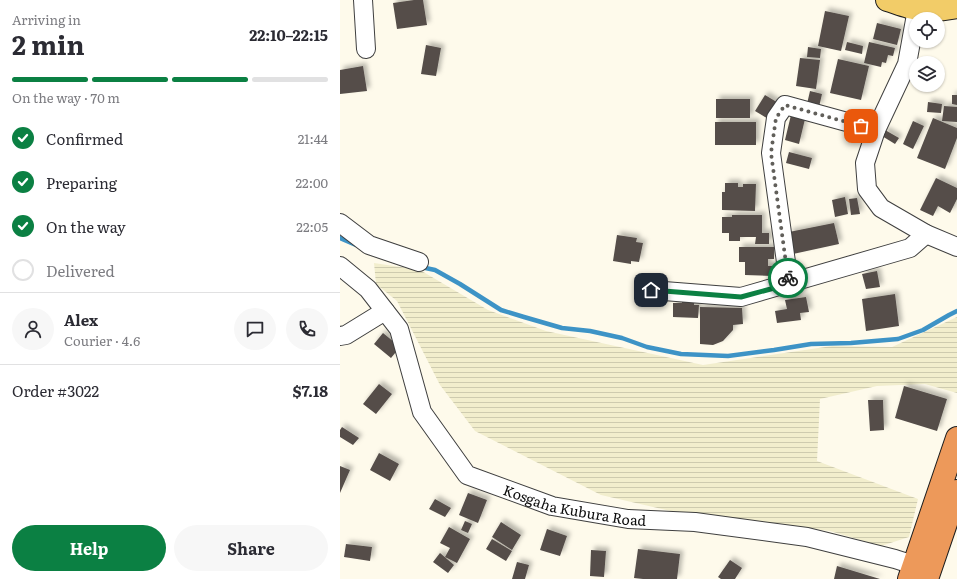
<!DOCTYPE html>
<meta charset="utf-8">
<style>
:root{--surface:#fff;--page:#f7f7f7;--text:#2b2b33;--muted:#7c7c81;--line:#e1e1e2;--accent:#0b8043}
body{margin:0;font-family:Literata,serif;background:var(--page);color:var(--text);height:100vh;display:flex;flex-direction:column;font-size:15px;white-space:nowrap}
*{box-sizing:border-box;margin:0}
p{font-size:13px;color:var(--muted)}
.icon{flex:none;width:22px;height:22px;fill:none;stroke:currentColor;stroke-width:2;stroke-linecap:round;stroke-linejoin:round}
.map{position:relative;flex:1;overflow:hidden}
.side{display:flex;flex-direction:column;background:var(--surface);width:340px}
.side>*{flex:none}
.tools{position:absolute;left:569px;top:12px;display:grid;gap:8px}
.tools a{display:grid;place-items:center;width:36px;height:36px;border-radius:50%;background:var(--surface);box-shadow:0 1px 3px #0004;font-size:20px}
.pin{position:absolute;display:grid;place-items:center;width:34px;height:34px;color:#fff;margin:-17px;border-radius:8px;box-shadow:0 2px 6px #0006}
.courier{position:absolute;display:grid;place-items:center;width:40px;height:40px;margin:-20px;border:3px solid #0b8043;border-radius:50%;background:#fff;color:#222;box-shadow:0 1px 5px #0007}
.headline em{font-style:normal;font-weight:700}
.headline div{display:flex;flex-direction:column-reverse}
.headline{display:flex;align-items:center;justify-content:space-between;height:68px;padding:0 12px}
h1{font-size:26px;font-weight:700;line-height:30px}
.bar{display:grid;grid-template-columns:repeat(4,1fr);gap:6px 4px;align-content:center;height:48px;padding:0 12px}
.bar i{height:5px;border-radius:3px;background:var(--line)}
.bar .active{background:var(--accent)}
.bar p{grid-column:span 4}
.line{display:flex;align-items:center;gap:10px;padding:0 12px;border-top:1px solid var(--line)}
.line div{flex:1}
.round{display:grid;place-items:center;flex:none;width:42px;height:42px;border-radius:21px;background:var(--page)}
ol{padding:0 12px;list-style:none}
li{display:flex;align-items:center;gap:12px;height:44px}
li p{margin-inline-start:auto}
li .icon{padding:4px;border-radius:50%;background:var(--accent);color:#fff;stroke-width:4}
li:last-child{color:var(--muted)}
li i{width:22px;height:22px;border:2px solid var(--line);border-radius:50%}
.action{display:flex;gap:8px;margin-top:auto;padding:8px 12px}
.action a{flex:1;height:46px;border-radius:24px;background:var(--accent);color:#fff;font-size:16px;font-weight:700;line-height:46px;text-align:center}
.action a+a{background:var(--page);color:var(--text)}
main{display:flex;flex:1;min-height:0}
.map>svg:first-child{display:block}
.farmland{fill:url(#farmland-rules)}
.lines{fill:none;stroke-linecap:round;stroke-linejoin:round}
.stream{stroke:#3d93c6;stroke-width:4.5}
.building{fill:#544d49;filter:url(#shadow)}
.minor-casing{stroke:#3f3f3f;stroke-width:20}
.major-casing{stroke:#1d1d1d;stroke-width:24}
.highway-casing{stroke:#1d1d1d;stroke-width:24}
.minor{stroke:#fff;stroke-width:18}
.major{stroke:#f2cc68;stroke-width:22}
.highway{stroke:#ed995a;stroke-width:22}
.done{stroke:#615f5a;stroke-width:4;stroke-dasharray:0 7.2}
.route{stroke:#0b8043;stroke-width:5}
.labels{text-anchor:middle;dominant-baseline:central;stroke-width:4;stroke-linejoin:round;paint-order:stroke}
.street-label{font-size:14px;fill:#0c0c0c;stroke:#fff}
</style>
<main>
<section class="side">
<div class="headline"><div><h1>2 min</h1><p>Arriving in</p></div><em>22:10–22:15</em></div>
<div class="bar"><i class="active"></i><i class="active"></i><i class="active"></i><i></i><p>On the way · 70 m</p></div>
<ol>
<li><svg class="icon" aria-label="check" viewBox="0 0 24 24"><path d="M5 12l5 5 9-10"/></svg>Confirmed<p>21:44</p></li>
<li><svg class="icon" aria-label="check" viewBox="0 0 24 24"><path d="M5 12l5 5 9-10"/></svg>Preparing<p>22:00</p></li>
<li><svg class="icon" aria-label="check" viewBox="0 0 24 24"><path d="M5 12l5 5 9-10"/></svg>On the way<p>22:05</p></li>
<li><i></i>Delivered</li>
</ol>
<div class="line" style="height:72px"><a class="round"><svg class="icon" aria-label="person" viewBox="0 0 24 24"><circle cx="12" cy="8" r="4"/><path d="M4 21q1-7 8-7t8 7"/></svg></a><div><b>Alex</b><p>Courier · 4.6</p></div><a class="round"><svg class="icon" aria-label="chat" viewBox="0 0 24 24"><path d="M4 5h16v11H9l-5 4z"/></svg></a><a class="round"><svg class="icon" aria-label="phone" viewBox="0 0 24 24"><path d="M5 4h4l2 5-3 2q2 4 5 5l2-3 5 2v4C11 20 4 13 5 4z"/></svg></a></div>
<div class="line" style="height:52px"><div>Order #3022</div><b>$7.18</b></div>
<div class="action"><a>Help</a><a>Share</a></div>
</section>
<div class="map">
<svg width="617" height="579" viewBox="0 0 617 579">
<defs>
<pattern id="farmland-rules" width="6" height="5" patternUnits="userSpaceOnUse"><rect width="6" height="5" fill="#f2eecd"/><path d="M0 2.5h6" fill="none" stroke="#cecbaf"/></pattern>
<filter id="shadow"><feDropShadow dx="3.5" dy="-3.5" stdDeviation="2" flood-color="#0004"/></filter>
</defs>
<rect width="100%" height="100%" fill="#fefaeb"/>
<path class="farmland" d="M34,263l46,7 68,40 58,21 157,34 129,-19 60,1 65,-30v76l-32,-9 -48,2 -57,13 -3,62 101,38 -9,38 -28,9 -51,-15 -155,-19 -74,-17 -126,-64 -35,-46 -43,-84 -21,-17z"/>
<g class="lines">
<path class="stream" d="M0,238l16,7
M81,267l14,3 25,14 41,26 23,7 38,11 28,3 32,7 25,9 34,7 47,2 46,-6 37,-6 40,-1 47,-4 25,-9 26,-15 8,-4"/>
</g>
<path class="building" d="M74,0h9l4,25 -30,4 -4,-26z
M485,11l24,5 -8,35 -23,-5z
M537,23l24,6 -4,16 -24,-6z
M507,42l16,4 -1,8 -17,-4z
M529,42l26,6 -2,8 -5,-1 -2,8 -4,-1 -1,5 -17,-4z
M86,45l15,3 -5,28 -15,-2z
M468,47l13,2 -1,9 -13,-1z
M460,58l20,2 -4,29 -20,-3z
M498,59l31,7 -8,34 -31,-7z
M23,66l4,25 -27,3v-24z
M470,91l12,3 -3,13 -12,-3z
M425,95l15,9 -10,16 -15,-9z
M612,95h5v10l-5,-1z
M376,99h34v19h-34z
M588,102l14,2 -1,9 -14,-1z
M604,106l13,1v15l-15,-1z
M451,115l14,4 -6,25 -14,-4z
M593,118l24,10v10l-12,31 -28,-11z
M573,121l11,5 -11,23 -10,-5z
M375,122h41v23h-41z
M545,130l14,8 -4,6 -13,-8z
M449,152l23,6 -3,11 -23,-6z
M596,178l21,10v11l-7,14 -12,-7 -5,10 -13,-6z
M385,183h13v4h5v-3h13l-1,27 -33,-1v-18h3z
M505,197l3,17 -13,3 -3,-17z
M517,198l3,16 -9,1 -2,-16z
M392,215h30v18h7v11h-14l1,-7h-16v4h-11v-8h-7v-16h10z
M494,223l5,21 -46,10 -4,-22z
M277,235l20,3 -1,4 7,1 -4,19 -8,-1v3l-18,-3z
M399,247h35v12h-6v7h5v10l-28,-1v-13h-6z
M537,271l3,16 -14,2 -4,-15z
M555,294l4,32 -33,5 -4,-32z
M342,296l13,1 -1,8h5l-1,13 -25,-1v-14h9z
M466,297l3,15 -9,1 1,7 -24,3 -2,-12 12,-2 -2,-9z
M360,307l42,1 1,16 -10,1v5l-10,11 -10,4 -13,-1z
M43,333l17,14 -9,11 -17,-14z
M39,384l13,10 -16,20 -13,-10z
M564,386l43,13 -10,32 -42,-13z
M528,400h15l1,30 -14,1z
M2,427l17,11 -6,7 -13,-8v-7z
M39,453l20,11 -9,17 -20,-11z
M0,466l10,4 -10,23z
M128,493l19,7 -9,23 -19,-8z
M95,499l16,9 -6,9 -16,-8z
M125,521l7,3 -4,9 -7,-3z
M161,522l20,13 -9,15 -20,-13z
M109,527l21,12 -13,24 -12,-6 5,-9 -10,-5z
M207,529l20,7 -7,20 -20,-6z
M152,539l20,12 -6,10 -20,-12z
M6,544l26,3 -2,14 -26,-4z
M298,549l42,5 -3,25h-34l-9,-1z
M251,550l15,1 -2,26 -14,-1z
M100,553l14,12 -6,8 -15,-11z
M390,560l12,8 -7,11h-14l-3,-2z
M177,562l12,3 -4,14h-13z
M497,566l43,13h-46z"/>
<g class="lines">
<g class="minor-casing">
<g id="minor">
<path d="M23,0l3,49"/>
<path d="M577,9l-10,55 -31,66 -11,33 2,26 14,19 45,26 31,13"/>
<path d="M0,223l29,22 50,17"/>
<path id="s1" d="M0,266l28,23 31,40 23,83 45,63 85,31 76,13 67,3 112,15 88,22 31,10"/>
<path d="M449,284l-18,-131 5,-35 9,-13 91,25"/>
<path d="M311,290l90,7 169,-49 16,-14"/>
<path d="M0,336l6,-1 39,-24"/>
</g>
</g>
<g class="major-casing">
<path id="major" d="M547,0c7,2 14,5 22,7 15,4 33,3 48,0"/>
</g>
<g class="highway-casing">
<path id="highway" d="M569,579l48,-141
M587,579l30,-88"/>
</g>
<use href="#minor" class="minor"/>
<use href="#major" class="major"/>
<use href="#highway" class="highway"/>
</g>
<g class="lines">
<path class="done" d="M448,278l-17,-125 5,-35 9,-13 76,21"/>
<path class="route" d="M311,290l90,7 48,-13 -1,-6"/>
</g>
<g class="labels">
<g class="street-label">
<text stroke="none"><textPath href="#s1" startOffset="363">Kosgaha Kubura Road</textPath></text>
</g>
</g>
</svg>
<div class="tools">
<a><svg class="icon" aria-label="locate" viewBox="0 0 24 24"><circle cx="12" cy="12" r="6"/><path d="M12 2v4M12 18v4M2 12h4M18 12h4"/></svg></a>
<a><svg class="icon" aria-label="layers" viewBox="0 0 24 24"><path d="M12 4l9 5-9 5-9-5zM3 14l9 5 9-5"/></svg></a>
</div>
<div class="pin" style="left:521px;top:126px;background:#ea580c"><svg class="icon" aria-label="bag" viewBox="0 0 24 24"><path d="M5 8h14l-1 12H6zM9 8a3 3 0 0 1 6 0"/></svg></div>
<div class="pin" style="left:311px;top:290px;background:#1f2937"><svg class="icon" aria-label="home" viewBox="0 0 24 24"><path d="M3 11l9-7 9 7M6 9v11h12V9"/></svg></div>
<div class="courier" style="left:448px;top:278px"><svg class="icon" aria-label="bike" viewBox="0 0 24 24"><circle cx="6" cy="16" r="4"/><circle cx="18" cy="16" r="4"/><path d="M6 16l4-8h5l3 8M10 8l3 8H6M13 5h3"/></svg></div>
</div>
</main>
